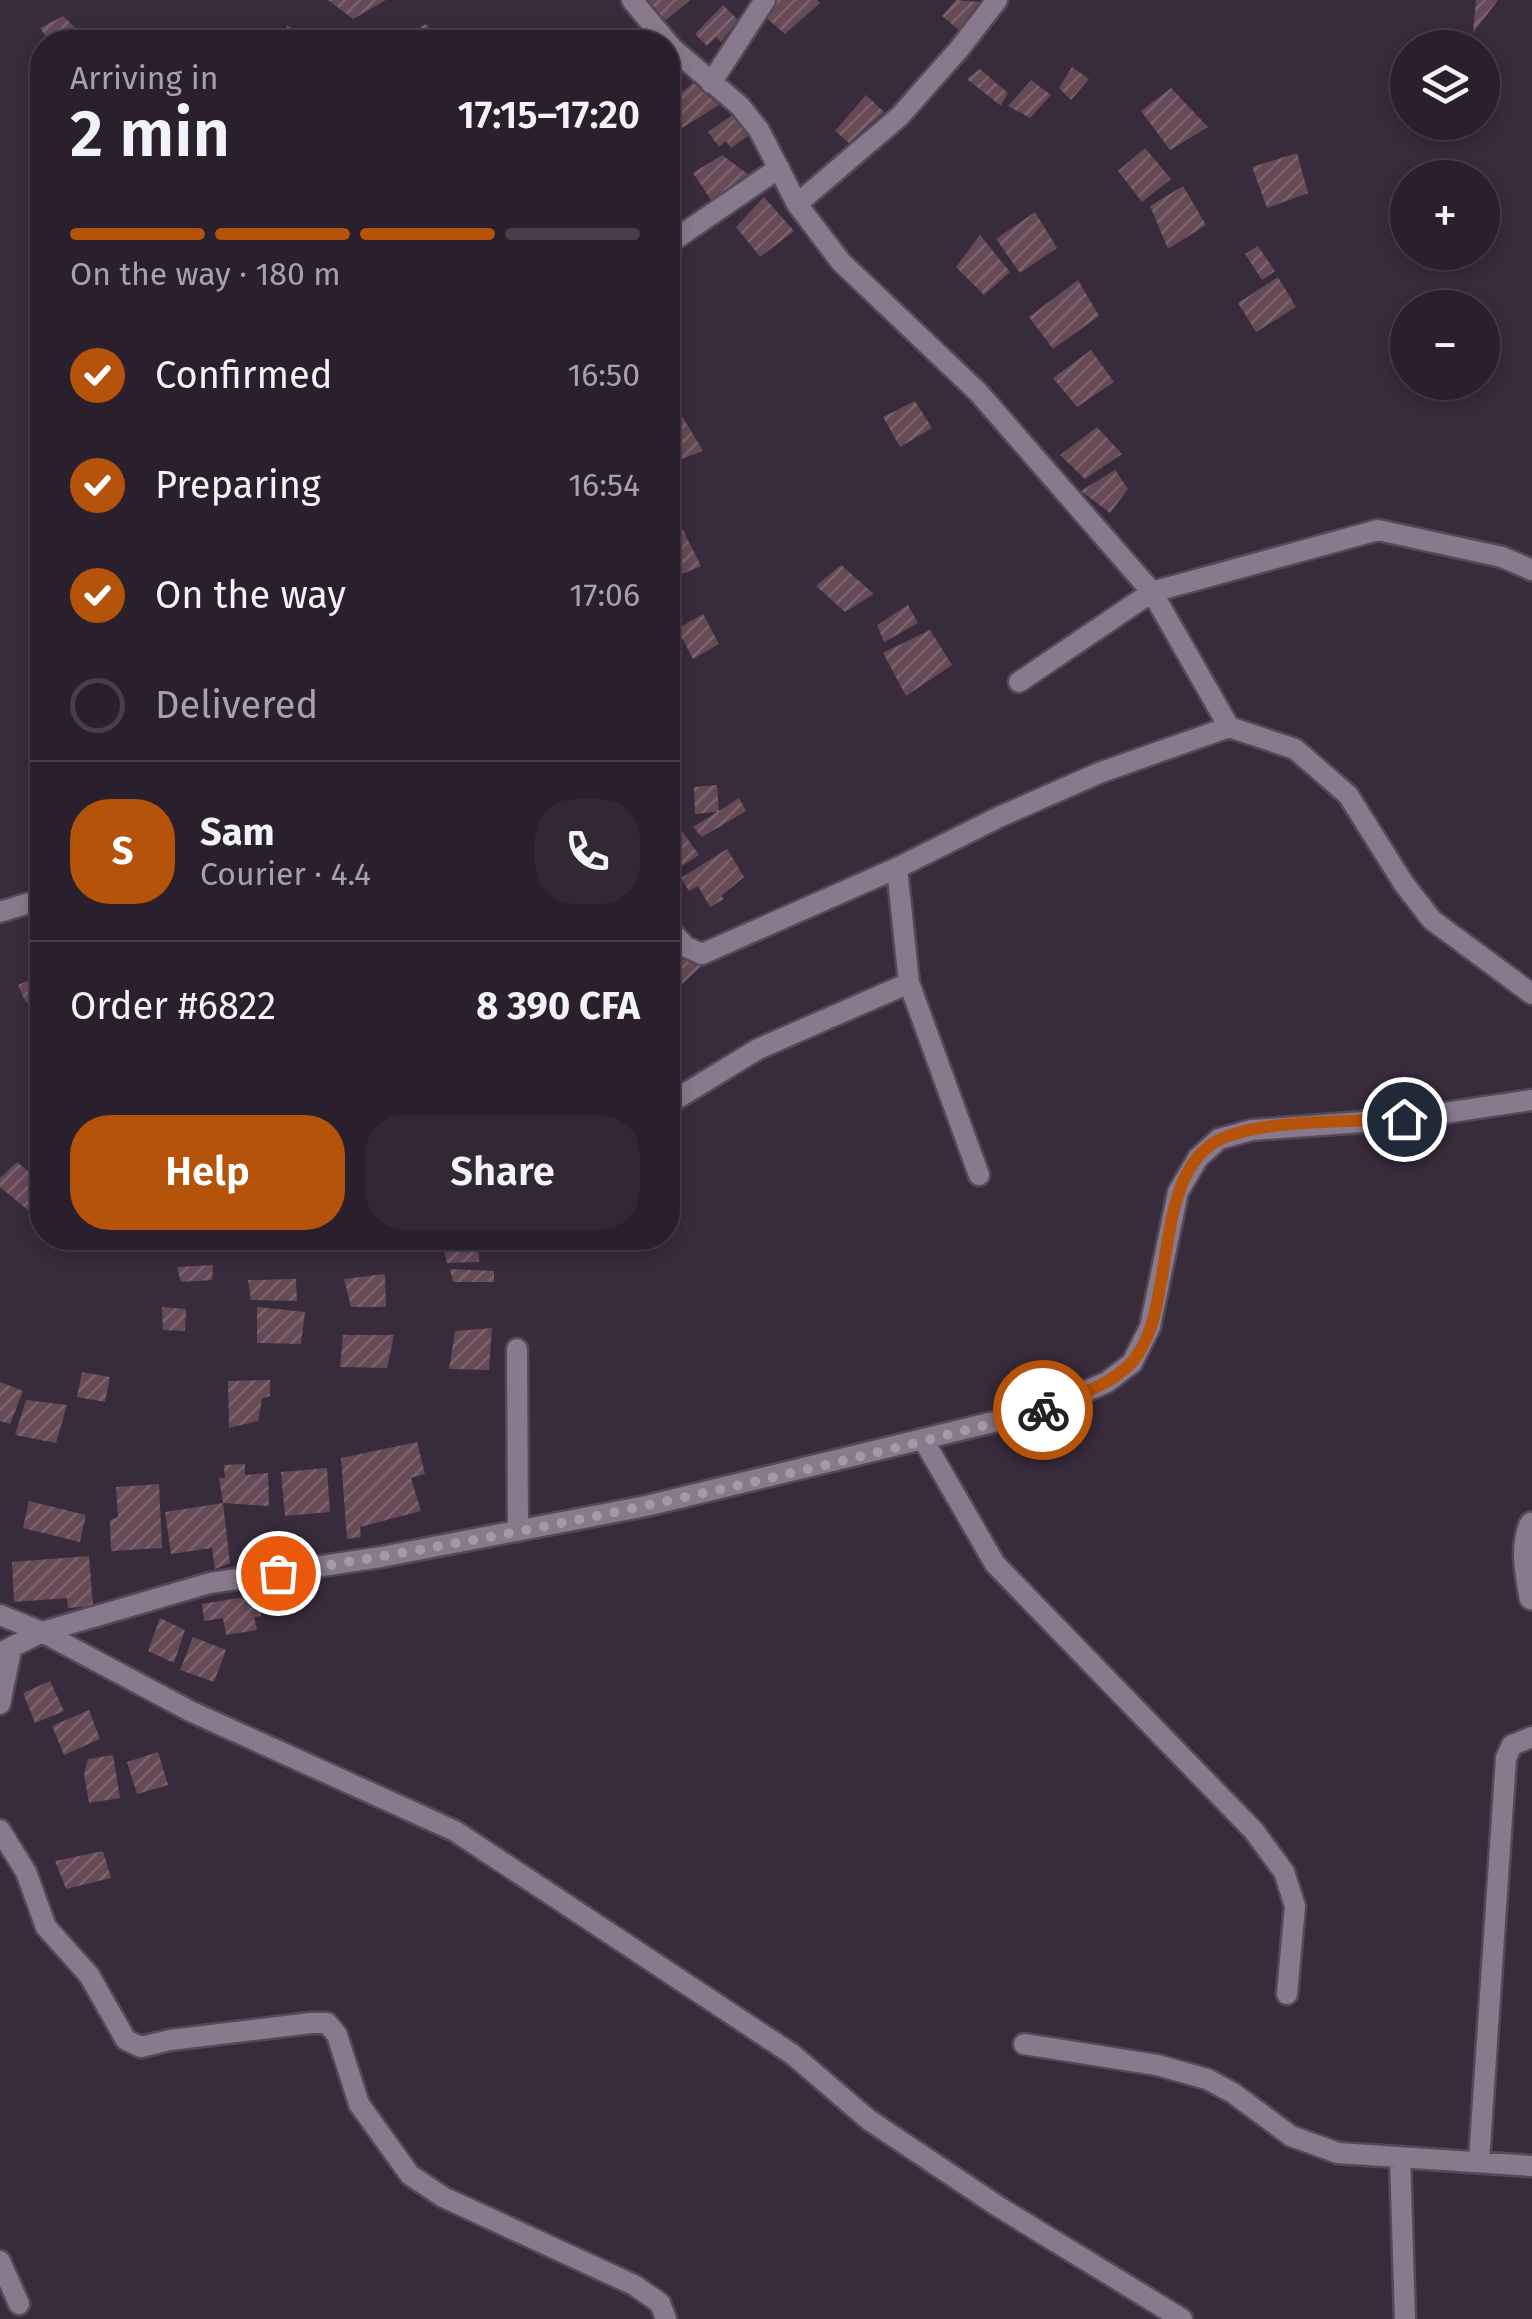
<!DOCTYPE html>
<meta charset="utf-8">
<style>
:root{--surface:#2a202d;--page:#322835;--text:#f1f3f6;--muted:#a5a3aa;--line:#463e49;--accent:#b45309}
body{margin:0;font-family:"Fira Sans",sans-serif;background:var(--page);color:var(--text);height:100vh;display:flex;flex-direction:column;font-size:38px;white-space:nowrap}
*{box-sizing:border-box;margin:0}
p{font-size:32px;color:var(--muted)}
.icon{flex:none;width:55px;height:55px;fill:none;stroke:currentColor;stroke-width:2;stroke-linecap:round;stroke-linejoin:round}
.map{position:relative;flex:1;overflow:hidden}
.details{position:absolute;left:30px;top:30px;width:650px;height:1220px;display:flex;flex-direction:column;background:var(--surface);border-radius:40px;box-shadow:0 5px 15px #0003,0 0 0 2px var(--line)}
.details>*{flex:none}
.tools{position:absolute;left:1390px;top:30px;display:grid;gap:20px}
.tools a{display:grid;place-items:center;width:110px;height:110px;border-radius:50%;background:var(--surface);box-shadow:0 5px 15px #0003,0 0 0 2px var(--line);font-size:50px}
.pin{position:absolute;display:grid;place-items:center;width:85px;height:85px;color:#fff;margin:-42px;border:5px solid #fff;border-radius:50%;box-shadow:0 2px 10px #0007}
.courier{position:absolute;display:grid;place-items:center;width:100px;height:100px;margin:-50px;border:8px solid #b45309;border-radius:50%;background:#fff;color:#222;box-shadow:0 2px 12px #0007}
.overview em{font-style:normal;font-weight:600}
.overview div{display:flex;flex-direction:column-reverse}
.overview{display:flex;align-items:center;justify-content:space-between;height:170px;padding:0 40px}
h1{font-size:65px;font-weight:600;line-height:75px}
.bar{display:grid;grid-template-columns:repeat(4,1fr);gap:15px 10px;align-content:center;height:120px;padding:0 40px}
.bar i{height:12px;border-radius:8px;background:var(--line)}
.bar .selected{background:var(--accent)}
.bar p{grid-column:span 4}
.line{display:flex;align-items:center;gap:25px;padding:0 40px;border-top:2px solid var(--line)}
.line div{flex:1}
.round{display:grid;place-items:center;flex:none;width:105px;height:105px;border-radius:40px;background:var(--page)}
ol{padding:0 40px;list-style:none}
li{display:flex;align-items:center;gap:30px;height:110px}
li p{margin-inline-start:auto}
li .icon{padding:10px;border-radius:50%;background:var(--accent);color:#fff;stroke-width:4}
li:last-child{color:var(--muted)}
li i{width:55px;height:55px;border:5px solid var(--line);border-radius:50%}
.button{display:flex;gap:20px;margin-top:auto;padding:20px 40px}
.button a{flex:1;height:115px;border-radius:40px;background:var(--accent);color:#fff;font-size:40px;font-weight:600;line-height:115px;text-align:center}
.button a+a{background:var(--page);color:var(--text)}
.map>svg:first-child{display:block}
.building{fill:url(#building-hatch)}
.lines{fill:none;stroke-linecap:round;stroke-linejoin:round}
.minor-casing{stroke:#544957;stroke-width:25}
.tertiary-casing{stroke:#544957;stroke-width:30}
.minor{stroke:#88798c;stroke-width:20}
.tertiary{stroke:#88798c;stroke-width:25}
.done{stroke:#a49aa7;stroke-width:10;stroke-dasharray:0 18}
.route{stroke:#b45309;stroke-width:12}
</style>
<div class="map">
<svg width="1532" height="2319" viewBox="0 0 1532 2319">
<defs>
<pattern id="building-hatch" width="6" height="6" patternUnits="userSpaceOnUse" patternTransform="scale(2.5)"><rect width="6" height="6" fill="#664a56"/><path d="M-1 1l2-2M0 6l6-6M5 7l2-2" fill="none" stroke="#7b636e"/></pattern>
</defs>
<rect width="100%" height="100%" fill="#382b3c"/>
<path class="building" d="M328,0h58l-33,19z
M644,0h46l-24,20z
M776,0h41l3,3 -35,31 -21,-18z
M956,0l24,2 -21,28 -17,-14z
M1476,0h22l-25,33z
M723,5l15,15 -17,22 -5,-5 -9,9 -12,-12z
M63,16l24,23 -7,3h-30l-10,-14z
M426,24l12,18h-41z
M287,26l39,16h-42z
M1072,67l17,12 -18,21 -12,-12z
M980,69l28,24 -7,13 -34,-27z
M1031,80l20,15 -21,23 -22,-12z
M693,83l26,22 -42,26 -9,-9v-18z
M1171,88l37,39 -38,23 -29,-39z
M866,95l18,17 -35,31 -14,-12z
M748,104l15,21 -32,23 -5,-7 -7,6 -11,-15z
M1145,148l26,31 -29,23 -24,-31z
M1297,153l11,40 -41,15 -15,-41z
M722,155l27,20 -38,25 -18,-27z
M1183,186l23,39 -38,24 -18,-43z
M764,197l30,34 -34,26 -24,-30z
M1035,212l22,36 -37,25 -24,-34z
M980,235l30,37 -26,23 -28,-28z
M1258,246l17,25 -13,9 -17,-26z
M1278,277l18,30 -40,25 -18,-29z
M1078,280l21,36 -46,33 -24,-32z
M1091,350l23,32 -37,25 -24,-29z
M915,401l17,27 -32,19 -17,-30z
M682,416l21,35 -34,13 -1,-39z
M1097,427l25,27 -37,25 -25,-24z
M1115,470l13,19 -18,24 -29,-22z
M683,530l18,36 -33,14v-42z
M841,565l33,29 -29,18 -29,-26z
M908,605l10,18 -34,19 -7,-17z
M703,614l16,30 -26,15 -16,-30z
M930,630l22,35 -46,31 -23,-43z
M717,785l2,26 20,-13 7,13 -44,26 -9,-10 24,-15 -22,2 -1,-27z
M679,827l20,28 -31,20v-41z
M727,849l17,28 -23,19 3,3 -14,8 -12,-21 -9,5 -8,-13z
M668,917l24,27 4,-4 15,17 -43,40z
M42,975v21l-16,7 -8,-18z
M668,1055l14,23 -14,9z
M17,1162l25,20v40l-42,-35v-9z
M441,1238h37l1,24 -32,1z
M213,1265l-1,15 -31,2 -4,-15z
M450,1269l44,2v11h-41z
M385,1274l1,33h-35l-7,-28z
M296,1279l1,22 -46,-1 -3,-20z
M162,1307l24,2 -1,22 -22,-1z
M257,1307l48,5 -4,32 -44,-1z
M492,1328l-3,42 -40,-1 6,-38z
M343,1335h51l-7,33 -47,-1z
M82,1372l28,5 -5,25 -28,-5z
M270,1380v16l-8,3 -4,22 -29,7 -1,-47z
M0,1382l23,9 -13,33 -10,-3z
M26,1400l41,5 -11,38 -41,-8z
M417,1442l8,32 -14,4 10,33 -61,16 1,10 -14,2 -6,-81z
M245,1464v11l23,-2 1,33 -46,-3 -4,-25h6l-1,-13z
M327,1468l3,44 -45,4 -4,-44z
M159,1484l3,64 -51,3 -1,-31 8,-3 -2,-30z
M29,1501l57,14 -6,27 -57,-14z
M223,1503l7,60 -15,6 -3,-21 -41,6 -6,-42z
M89,1556l4,50 -25,2 -1,-10 -53,4 -2,-40z
M258,1595l3,21 -7,1 3,13 -31,5 -3,-17 -19,3 -2,-17z
M160,1618l25,12 -11,33 -26,-12z
M193,1637l33,13 -12,32 -34,-12z
M50,1681l14,30 -29,12 -12,-30z
M89,1710l11,29 -36,16 -12,-29z
M158,1752l10,33 -31,9 -10,-32z
M113,1755l7,43 -31,5 -5,-29 4,-15z
M103,1851l8,27 -45,11 -11,-28z"/>
<g class="lines">
<g class="minor-casing">
<path id="minor" d="M632,0l40,48 68,58 19,24 38,74 44,58 137,130 174,200 77,135
M711,83l54,-83
M797,204l103,-88 60,-68 37,-48
M668,244l111,-76
M1019,682l133,-90 226,-62 124,27 30,13
M897,868l12,115 70,192
M0,912l42,-13
M668,928l18,19 16,7 195,-86 102,-51 100,-44 130,-46 66,22 53,46 56,89 28,36 100,74
M668,1104l90,-55 151,-66
M517,1349l1,182
M924,1441l71,123 259,267 30,41 11,34 -8,88
M0,1615l42,17 148,79 265,120 337,223 77,66 130,87 183,112
M0,1653l42,-21 168,-49 171,-26 265,-51 397,-96 64,-28 25,-19 18,-36 28,-135 20,-34 21,-19 33,-9 152,-11 128,-19
M0,1704l11,-54
M0,1830l26,42 20,55 43,48 37,65 15,7 29,-7 141,-17h16l10,12 22,69 51,71 33,22 191,88 26,18 6,16
M1024,2044l133,21 50,14 26,14 58,43 47,17 194,13
M1400,2157l5,162
M1479,2161l27,-403 6,-13 20,-8
M0,2261l19,43"/>
</g>
<g class="tertiary-casing">
<path id="tertiary" d="M1532,1525c-10,23 -4,49 0,72"/>
</g>
<use href="#minor" class="minor"/>
<use href="#tertiary" class="tertiary"/>
</g>
<g class="lines">
<path class="done" d="M278,1573c258,-39 513,-96 765,-163"/>
<path class="route" d="M1043,1410c28,-13 65,-23 87,-46 50,-51 18,-194 93,-226 45,-19 130,-16 181,-19"/>
</g>
</svg>
<div class="tools">
<a><svg class="icon" aria-label="layers" viewBox="0 0 24 24"><path d="M12 4l9 5-9 5-9-5zM3 14l9 5 9-5"/></svg></a>
<a>+</a>
<a>−</a>
</div>
<div class="pin" style="left:278px;top:1573px;background:#ea580c"><svg class="icon" aria-label="bag" viewBox="0 0 24 24"><path d="M5 8h14l-1 12H6zM9 8a3 3 0 0 1 6 0"/></svg></div>
<div class="pin" style="left:1404px;top:1119px;background:#1f2937"><svg class="icon" aria-label="home" viewBox="0 0 24 24"><path d="M3 11l9-7 9 7M6 9v11h12V9"/></svg></div>
<div class="courier" style="left:1043px;top:1410px"><svg class="icon" aria-label="bike" viewBox="0 0 24 24"><circle cx="6" cy="16" r="4"/><circle cx="18" cy="16" r="4"/><path d="M6 16l4-8h5l3 8M10 8l3 8H6M13 5h3"/></svg></div>
<section class="details">
<div class="overview"><div><h1>2 min</h1><p>Arriving in</p></div><em>17:15–17:20</em></div>
<div class="bar"><i class="selected"></i><i class="selected"></i><i class="selected"></i><i></i><p>On the way · 180 m</p></div>
<ol>
<li><svg class="icon" aria-label="check" viewBox="0 0 24 24"><path d="M5 12l5 5 9-10"/></svg>Confirmed<p>16:50</p></li>
<li><svg class="icon" aria-label="check" viewBox="0 0 24 24"><path d="M5 12l5 5 9-10"/></svg>Preparing<p>16:54</p></li>
<li><svg class="icon" aria-label="check" viewBox="0 0 24 24"><path d="M5 12l5 5 9-10"/></svg>On the way<p>17:06</p></li>
<li><i></i>Delivered</li>
</ol>
<div class="line" style="height:180px"><b class="round" style="background:var(--accent);color:#fff">S</b><div><b>Sam</b><p>Courier · 4.4</p></div><a class="round"><svg class="icon" aria-label="phone" viewBox="0 0 24 24"><path d="M5 4h4l2 5-3 2q2 4 5 5l2-3 5 2v4C11 20 4 13 5 4z"/></svg></a></div>
<div class="line" style="height:130px"><div>Order #6822</div><b>8 390 CFA</b></div>
<div class="button"><a>Help</a><a>Share</a></div>
</section>
</div>
